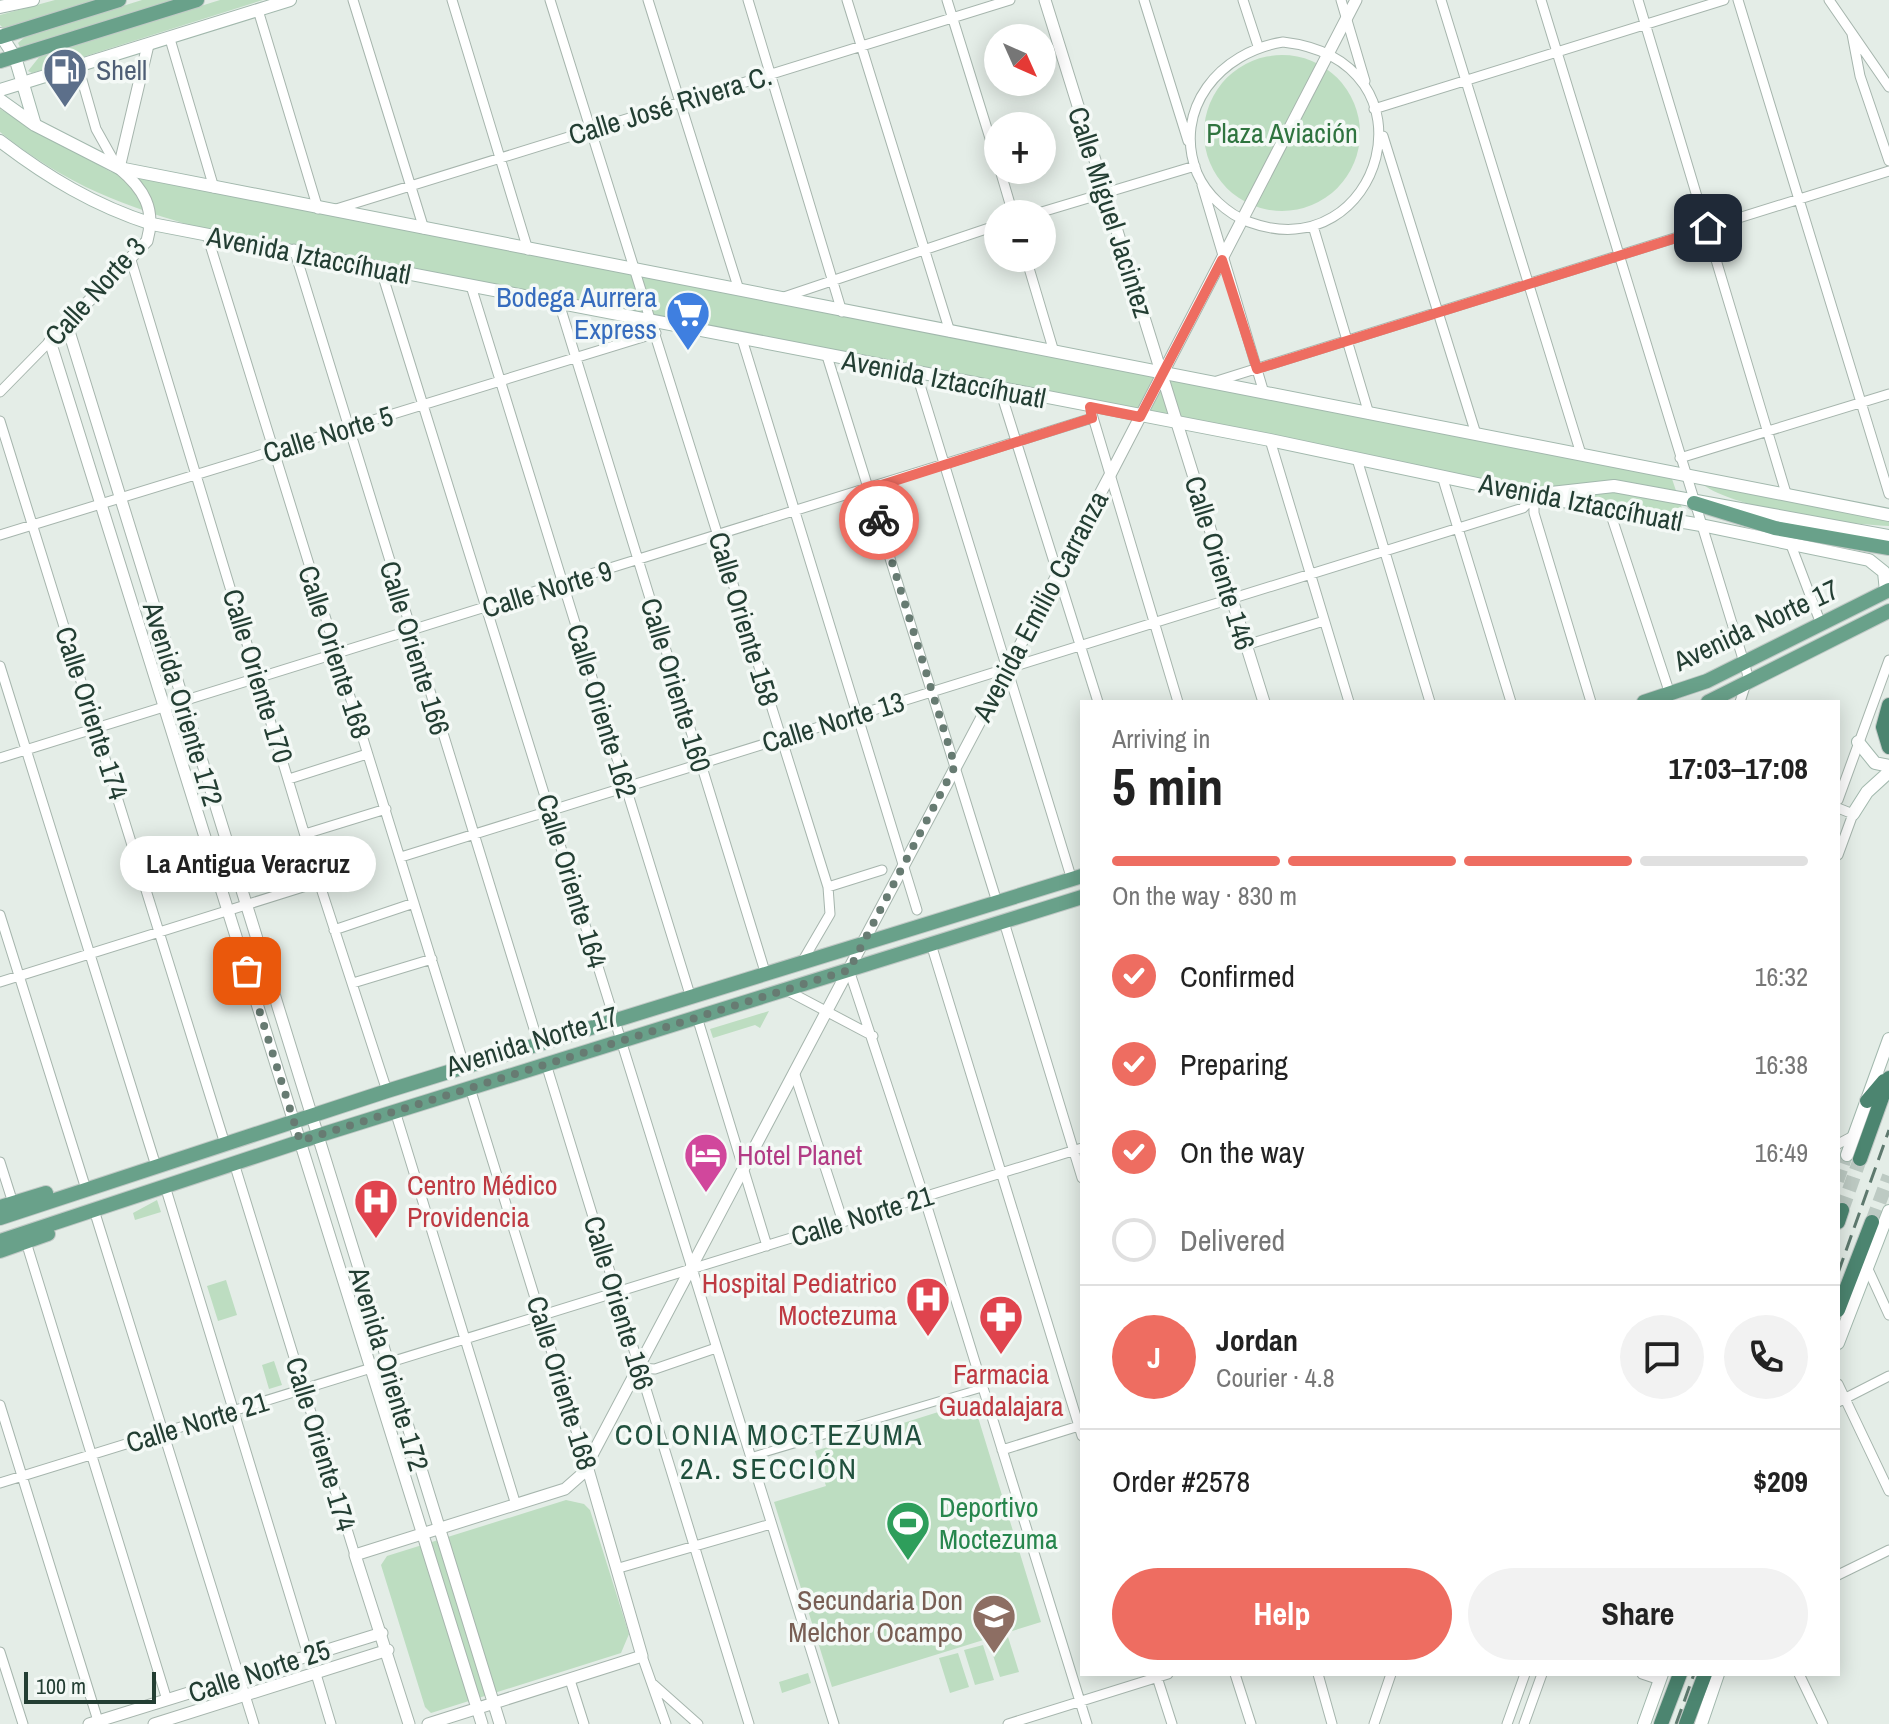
<!DOCTYPE html>
<meta charset="utf-8">
<style>
:root{--surface:#fff;--page:#f2f2f2;--text:#222;--muted:#767676;--line:#e0e0e0;--accent:#ee6d61}
body{margin:0;font-family:"Archivo Narrow",sans-serif;background:var(--page);color:var(--text);height:100vh;display:flex;flex-direction:column;font-size:30px;white-space:nowrap}
*{box-sizing:border-box;margin:0}
p{font-size:26px;color:var(--muted)}
.icon{flex:none;width:44px;height:44px;fill:none;stroke:currentColor;stroke-width:2;stroke-linecap:round;stroke-linejoin:round}
.map{position:relative;flex:1;overflow:hidden}
.drawer{position:absolute;left:1080px;top:700px;width:760px;height:976px;display:flex;flex-direction:column;background:var(--surface);border-radius:0px;box-shadow:0 4px 20px #0003}
.drawer>*{flex:none}
.needle{width:52px;rotate:135deg}
.buttons{position:absolute;left:984px;top:24px;display:grid;gap:16px}
.buttons a{display:grid;place-items:center;width:72px;height:72px;border-radius:50%;background:var(--surface);box-shadow:0 4px 20px #0003;font-size:40px}
.scale{position:absolute;left:24px;bottom:20px;width:132px;box-sizing:border-box;padding-left:8px;border:4px solid #233e33;border-top:0;font-size:22px;line-height:28px;white-space:nowrap;color:#233e33;-webkit-text-stroke:6px #f4f9f6;paint-order:stroke}
.pin{position:absolute;display:grid;place-items:center;width:68px;height:68px;color:#fff;margin:-34px;border-radius:16px;box-shadow:0 4px 12px #0006}
.courier{position:absolute;display:grid;place-items:center;width:80px;height:80px;margin:-40px;border:6px solid #ee6d61;border-radius:50%;background:#fff;color:#222;box-shadow:0 2px 10px #0007}
.bubble{position:absolute;height:56px;border-radius:28px;background:var(--surface);box-shadow:0 4px 20px #0003;font-size:26px;font-weight:800;line-height:56px;text-align:center}
.headline em{font-style:normal;font-weight:800}
.headline div{display:flex;flex-direction:column-reverse}
.headline{display:flex;align-items:center;justify-content:space-between;height:136px;padding:0 32px}
h1{font-size:52px;font-weight:800;line-height:60px}
.bar{display:grid;grid-template-columns:repeat(4,1fr);gap:12px 8px;align-content:center;height:96px;padding:0 32px}
.bar i{height:10px;border-radius:6px;background:var(--line)}
.bar .active{background:var(--accent)}
.bar p{grid-column:span 4}
.line{display:flex;align-items:center;gap:20px;padding:0 32px;border-top:2px solid var(--line)}
.line div{flex:1}
.round{display:grid;place-items:center;flex:none;width:84px;height:84px;border-radius:42px;background:var(--page)}
ol{padding:0 32px;list-style:none}
li{display:flex;align-items:center;gap:24px;height:88px}
li p{margin-inline-start:auto}
li .icon{padding:8px;border-radius:50%;background:var(--accent);color:#fff;stroke-width:4}
li:last-child{color:var(--muted)}
li i{width:44px;height:44px;border:4px solid var(--line);border-radius:50%}
.cta{display:flex;gap:16px;margin-top:auto;padding:16px 32px}
.cta a{flex:1;height:92px;border-radius:48px;background:var(--accent);color:#fff;font-size:32px;font-weight:800;line-height:92px;text-align:center}
.cta a+a{background:var(--page);color:var(--text)}
.map>svg:first-child{display:block}
.green{fill:#bdddc1}
.lines{fill:none;stroke-linecap:round;stroke-linejoin:round}
.secondary-tunnel{stroke:#bdcac3;stroke-width:12;stroke-dasharray:12 6;stroke-linecap:butt}
.trunk-tunnel{stroke:#bdcac3;stroke-width:14;stroke-dasharray:14 7;stroke-linecap:butt}
.pedestrian-casing{stroke:#a6b5ad;stroke-width:9}
.minor-casing{stroke:#a6b5ad;stroke-width:11}
.tertiary-casing{stroke:#a6b5ad;stroke-width:13}
.secondary-casing{stroke:#a2b8ad;stroke-width:14}
.primary-casing{stroke:#c1c9c6;stroke-width:16}
.trunk-casing{stroke:#c1c9c6;stroke-width:16}
.pedestrian{stroke:#fff;stroke-width:7}
.minor{stroke:#fff;stroke-width:9}
.tertiary{stroke:#fff;stroke-width:11}
.secondary{stroke:#fff;stroke-width:12}
.primary{stroke:#69a18a;stroke-width:14}
.trunk{stroke:#4c8570;stroke-width:14}
.rail{stroke:#5e796e;stroke-width:3;stroke-dasharray:16 8;stroke-linecap:butt}
.done{stroke:#677b72;stroke-width:8;stroke-dasharray:0 14.4}
.route{stroke:#ee6d61;stroke-width:10}
.labels{text-anchor:middle;dominant-baseline:central;stroke-width:7;stroke-linejoin:round;paint-order:stroke}
.service-label{font-size:28px;fill:#4e5e75;stroke:#f4f9f6;text-anchor:start}
.street-label{font-size:28px;fill:#233e33;stroke:#f4f9f6}
.park-label{font-size:28px;fill:#2f743f;stroke:#f4f9f6}
.shop-label{font-size:28px;fill:#366cbe;stroke:#f4f9f6;text-anchor:end}
.hotel-label{font-size:28px;fill:#b23c85;stroke:#f4f9f6;text-anchor:start}
.health-label{font-size:28px;fill:#be3a42;stroke:#f4f9f6;text-anchor:start}
.leisure-label{font-size:28px;fill:#27864d;stroke:#f4f9f6;text-anchor:start}
.education-label{font-size:28px;fill:#785e54;stroke:#f4f9f6;text-anchor:end}
.neighbourhood-label{font-size:30px;letter-spacing:2px;fill:#20503d;stroke:#f4f9f6}
</style>
<div class="map">
<svg width="1889" height="1724" viewBox="0 0 1889 1724">
<rect width="100%" height="100%" fill="#e4ede7"/>
<path class="green" d="M55,0h43l-94,29 -4,-4v-10z
M142,0h33l-145,45 -10,2 -2,-4 8,-7z
M220,0h43l-231,73 -4,-2 12,-15z
M1204 133a78 78 0 1 1 156 0a78 78 0 1 1-156 0Z
M0,109l111,63 1560,304 14,41 -166,-28 -1313,-259c-84,-25 -137,-43 -206,-98z
M1701,483l188,37v6c-42,-2 -157,-17 -188,-43z
M769,1011l-9,17 -5,-3 -42,13 -3,-9z
M157,1200l4,12 -26,8 -2,-7z
M226,1280l11,35 -19,6 -11,-35z
M274,1361l8,24 -13,4 -7,-24z
M973,1401l68,221 -209,65 -58,-185 52,-16 -11,-35z
M566,1500l18,4 6,6 39,124 -8,19 -190,60 -6,-6 -44,-142 6,-9z
M1008,1637l11,35 -19,5 -11,-34z
M983,1645l11,35 -19,5 -11,-35z
M958,1653l11,34 -19,6 -11,-35z
M808,1673l3,10 -29,10 -3,-11z"/>
<g class="lines">
<path class="secondary-tunnel" d="M1838,1181l9,-26"/>
<path class="trunk-tunnel" d="M1842,1210l18,-51
M1872,1222l17,-46"/>
<g class="pedestrian-casing">
<path id="pedestrian" d="M750,1457l232,-69"/>
</g>
<g class="minor-casing">
<path id="minor" d="M353,0l71,229
M452,0l76,250
M550,0l278,887 2,27 -28,48
M648,0l91,290
M748,0l94,312
M847,0l103,332
M947,0l51,164
M1144,0l44,141
M1243,0l15,46
M1341,0l24,81
M1441,0l140,454
M1541,0l205,669 2,8 -8,25
M1638,0l148,493
M1738,0l151,494
M1829,0l60,87
M258,10l60,199
M1852,34l8,42 29,85
M170,39l44,149
M1283,42c161,19 98,229 -34,180 -22,-8 -43,-28 -52,-49 -25,-64 23,-121 86,-131z
M78,66l18,63 19,34
M1374,109l350,-109
M1383,136l93,298
M1000,170l13,44
M1202,185l62,208
M333,210l677,-210
M1035,214l160,-48
M1313,226l56,188
M207,235l258,833
M294,249l245,796
M1026,258l28,94
M131,260l188,622 68,209
M380,267l454,1457
M471,286l220,712
M781,298l217,-73
M559,303l207,672
M742,339l175,571
M827,356l170,546
M916,372l156,508
M1217,381l672,-210
M1000,390l98,312
M0,392l50,-51
M1092,414l86,288
M0,421l225,723
M1270,440l79,262
M1680,458l209,-64
M1357,459l73,243
M1442,476l69,226
M1534,499v14l57,189
M1609,509l61,185
M0,535l656,-202
M1791,545l30,79
M1246,645l78,-24
M0,666l156,500
M0,758l1092,-340
M289,779l78,-25
M1838,800l51,-140
M1838,808l15,6 -15,41
M305,834l81,-25
M401,857l1122,-349 11,-12
M828,887l54,-17
M0,915l86,274
M1004,922l78,256
M334,930l80,-27
M931,944l151,492
M849,970l75,227 163,527
M0,982l319,-100
M353,983l79,-24
M786,990l87,46
M697,1017l70,229
M546,1064l203,660
M794,1072l49,150
M470,1088l117,378
M395,1111l121,394
M1838,1144l17,-9
M0,1162l13,41
M234,1163l121,392
M165,1186l143,469
M94,1210l160,514
M26,1242l141,458
M1867,1267l22,48
M638,1368l17,1 61,-21
M1838,1384l51,107
M1838,1402l51,-26
M0,1405l99,319
M1002,1450l80,-25
M0,1483l1082,-335
M619,1568l152,-44
M1838,1575l51,-25
M0,1652l23,72
M642,1656l24,68
M316,1674l15,50
M1156,1674l16,50
M1235,1674l16,50
M1318,1674l14,50
M1642,1674l18,6
M1799,1674l24,50
M570,1680l14,44
M653,1684l45,40
M1008,1724l160,-50
M1374,1724l17,-50
M1507,1724l18,-50
M1524,1724l18,-50"/>
</g>
<g class="tertiary-casing">
<path id="tertiary" d="M1045,0l219,702
M148,45l-29,123c25,21 37,41 28,73l-97,100 432,1383
M67,325l433,1399
M89,1724l293,-91
M154,1724l234,-74
M409,1724l-54,-169 210,-66 17,-15 527,-997 247,-477
M428,1724l214,-68 -55,-190"/>
</g>
<g class="secondary-casing">
<path id="secondary" d="M0,7l33,-7
M0,34l15,23 20,68
M0,90l290,-90
M0,100l35,25 84,43 1770,347
M0,141c47,36 95,65 152,83l1118,216 264,56 167,29 168,35 15,12 2,19
M1542,494l72,-8 275,50
M1858,742l17,21 14,3
M1853,814l14,-22 22,-20
M1847,1155l42,-116
M1838,1343l51,-132
M1644,1724l18,-50
M1701,1724l17,-50"/>
</g>
<g class="primary-casing">
<path id="primary" d="M0,37l119,-37
M0,61l197,-61
M1694,503l81,25 114,20
M1644,702l63,-21 182,-91
M1708,702l181,-91
M0,1207l46,-14
M0,1218l387,-127 695,-215
M0,1241l317,-105 765,-239
M0,1251l48,-17"/>
</g>
<g class="trunk-casing">
<path id="trunk" d="M1889,705l-6,22 6,20
M1867,1101l17,-20
M1860,1159l29,-81
M1838,1222l4,-12
M1838,1310l34,-88
M1661,1724l19,-50
M1686,1724l19,-50"/>
</g>
<use href="#pedestrian" class="pedestrian"/>
<use href="#minor" class="minor"/>
<use href="#tertiary" class="tertiary"/>
<use href="#secondary" class="secondary"/>
<use href="#primary" class="primary"/>
<use href="#trunk" class="trunk"/>
<path class="rail" d="M1838,1273l51,-143
M1676,1724l18,-50"/>
</g>
<g class="lines">
<path class="done" d="M247,971l53,170 549,-171 106,-204 -76,-246"/>
<path class="route" d="M879,520l-10,-31 223,-71 -2,-11 50,10 82,-157 35,109 451,-141"/>
</g>
<defs>
<g id="fuel-pin" transform="scale(2.3)"><path d="M0 17L-7.5 6A9.5 9.5 0 1 1 7.5 6Z" fill="#5c6f8a" stroke="#f4f9f6"/><path d="M-5.5-6h7V0h2V4h1.3V-2.5L3-4.5l.8-.8L6-3V5H2.5V1h-1V6h-7ZM-4.2-4.7v3.2H.2V-4.7Z" fill="#fff"/></g>
<g id="supermarket-pin" transform="scale(2.3)"><path d="M0 17L-7.5 6A9.5 9.5 0 1 1 7.5 6Z" fill="#3f7fe0" stroke="#f4f9f6"/><path d="M-6-5.5h2.5l.6 2H6L4.5 2H-2.5L-4.4-4H-6ZM-1.5 3.2a1.3 1.3 0 1 0 .1 0ZM3 3.2a1.3 1.3 0 1 0 .1 0Z" fill="#fff"/></g>
<g id="hotel-pin" transform="scale(2.3)"><path d="M0 17L-7.5 6A9.5 9.5 0 1 1 7.5 6Z" fill="#d1479c" stroke="#f4f9f6"/><path d="M-6-4.5h1.5V1H6V5H4.5V3h-9V5H-6ZM-4 0a1.8 1.8 0 1 1 3.6 0ZM.5 0V-2.5h3Q6-2.5 6 0Z" fill="#fff"/></g>
<g id="hospital-pin" transform="scale(2.3)"><path d="M0 17L-7.5 6A9.5 9.5 0 1 1 7.5 6Z" fill="#e0444e" stroke="#f4f9f6"/><path d="M-5-5h3v3.5h4V-5h3V5h-3V1.5h-4V5h-3Z" fill="#fff"/></g>
<g id="pharmacy-pin" transform="scale(2.3)"><path d="M0 17L-7.5 6A9.5 9.5 0 1 1 7.5 6Z" fill="#e0444e" stroke="#f4f9f6"/><path d="M-2-6h4v4h4v4h-4v4h-4v-4h-4v-4h4Z" fill="#fff"/></g>
<g id="stadium-pin" transform="scale(2.3)"><path d="M0 17L-7.5 6A9.5 9.5 0 1 1 7.5 6Z" fill="#2e9e5b" stroke="#f4f9f6"/><path d="M0-5a6.5 5 0 1 0 0 10a6.5 5 0 1 0 0-10ZM-3.5-1.8h7v3.6h-7Z" fill="#fff"/></g>
<g id="school-pin" transform="scale(2.3)"><path d="M0 17L-7.5 6A9.5 9.5 0 1 1 7.5 6Z" fill="#8d6e63" stroke="#f4f9f6"/><path d="M0-5L7-2L0 1L-7-2ZM-4 1L0 2.5L4 1V4Q0 6-4 4Z" fill="#fff"/></g>
</defs>
<g fill-rule="evenodd">
<use href="#fuel-pin" x="65" y="70"/>
<use href="#supermarket-pin" x="688" y="313"/>
<use href="#hotel-pin" x="706" y="1155"/>
<use href="#hospital-pin" x="376" y="1201"/>
<use href="#hospital-pin" x="928" y="1299"/>
<use href="#pharmacy-pin" x="1001" y="1317"/>
<use href="#stadium-pin" x="908" y="1523"/>
<use href="#school-pin" x="994" y="1616"/>
</g>
<g class="labels">
<g class="service-label">
<text x="96" y="70">Shell</text>
</g>
<g class="street-label">
<text transform="translate(670 105) rotate(-17)">Calle José Rivera C.</text>
<text transform="translate(1111 212) rotate(72)">Calle Miguel Jacintez</text>
<text transform="translate(309 255) rotate(11)">Avenida Iztaccíhuatl</text>
<text transform="translate(95 291) rotate(-48)">Calle Norte 3</text>
<text transform="translate(944 379) rotate(11)">Avenida Iztaccíhuatl</text>
<text transform="translate(328 434) rotate(-17)">Calle Norte 5</text>
<text transform="translate(1581 502) rotate(11)">Avenida Iztaccíhuatl</text>
<text transform="translate(1220 563) rotate(73)">Calle Oriente 146</text>
<text transform="translate(547 589) rotate(-17)">Calle Norte 9</text>
<text transform="translate(1040 606) rotate(-62)">Avenida Emilio Carranza</text>
<text transform="translate(744 619) rotate(73)">Calle Oriente 158</text>
<text transform="translate(1756 625) rotate(-25)">Avenida Norte 17</text>
<text transform="translate(415 648) rotate(73)">Calle Oriente 166</text>
<text transform="translate(335 652) rotate(72)">Calle Oriente 168</text>
<text transform="translate(258 676) rotate(73)">Calle Oriente 170</text>
<text transform="translate(676 685) rotate(73)">Calle Oriente 160</text>
<text transform="translate(183 704) rotate(73)">Avenida Oriente 172</text>
<text transform="translate(602 711) rotate(73)">Calle Oriente 162</text>
<text transform="translate(92 713) rotate(72)">Calle Oriente 174</text>
<text transform="translate(833 722) rotate(-17)">Calle Norte 13</text>
<text transform="translate(572 881) rotate(73)">Calle Oriente 164</text>
<text transform="translate(532 1041) rotate(-17)">Avenida Norte 17</text>
<text transform="translate(862 1216) rotate(-17)">Calle Norte 21</text>
<text transform="translate(619 1303) rotate(73)">Calle Oriente 166</text>
<text transform="translate(389 1369) rotate(73)">Avenida Oriente 172</text>
<text transform="translate(562 1383) rotate(73)">Calle Oriente 168</text>
<text transform="translate(197 1422) rotate(-17)">Calle Norte 21</text>
<text transform="translate(321 1444) rotate(73)">Calle Oriente 174</text>
<text transform="translate(259 1671) rotate(-18)">Calle Norte 25</text>
</g>
<g class="park-label">
<text x="1282" y="133">Plaza Aviación</text>
</g>
<g class="shop-label">
<text x="657" y="297">Bodega Aurrera<tspan x="657" dy="32">Express</tspan></text>
</g>
<g class="hotel-label">
<text x="737" y="1155">Hotel Planet</text>
</g>
<g class="health-label">
<text x="407" y="1185">Centro Médico<tspan x="407" dy="32">Providencia</tspan></text>
<text x="897" y="1283" text-anchor="end">Hospital Pediatrico<tspan x="897" dy="32">Moctezuma</tspan></text>
<text x="1001" y="1374" text-anchor="middle">Farmacia<tspan x="1001" dy="32">Guadalajara</tspan></text>
</g>
<g class="leisure-label">
<text x="939" y="1507">Deportivo<tspan x="939" dy="32">Moctezuma</tspan></text>
</g>
<g class="education-label">
<text x="963" y="1600">Secundaria Don<tspan x="963" dy="32">Melchor Ocampo</tspan></text>
</g>
<g class="neighbourhood-label">
<text x="769" y="1434">COLONIA MOCTEZUMA<tspan x="769" dy="34">2A. SECCIÓN</tspan></text>
</g>
</g>
</svg>
<div class="buttons">
<a><svg class="needle" viewBox="-14 -14 28 28"><path d="M0-13l5 13h-10z" fill="#e53935"/><path d="M0 13l5-13h-10z" fill="#767676"/></svg></a>
<a>+</a>
<a>−</a>
</div>
<div class="scale">100 m</div>
<div class="pin" style="left:247px;top:971px;background:#ea580c"><svg class="icon" aria-label="bag" viewBox="0 0 24 24"><path d="M5 8h14l-1 12H6zM9 8a3 3 0 0 1 6 0"/></svg></div>
<div class="pin" style="left:1708px;top:228px;background:#1f2937"><svg class="icon" aria-label="home" viewBox="0 0 24 24"><path d="M3 11l9-7 9 7M6 9v11h12V9"/></svg></div>
<div class="courier" style="left:879px;top:520px"><svg class="icon" aria-label="bike" viewBox="0 0 24 24"><circle cx="6" cy="16" r="4"/><circle cx="18" cy="16" r="4"/><path d="M6 16l4-8h5l3 8M10 8l3 8H6M13 5h3"/></svg></div>
<div class="bubble" style="left:120px;top:836px;width:256px">La Antigua Veracruz</div>
<section class="drawer">
<div class="headline"><div><h1>5 min</h1><p>Arriving in</p></div><em>17:03–17:08</em></div>
<div class="bar"><i class="active"></i><i class="active"></i><i class="active"></i><i></i><p>On the way · 830 m</p></div>
<ol>
<li><svg class="icon" aria-label="check" viewBox="0 0 24 24"><path d="M5 12l5 5 9-10"/></svg>Confirmed<p>16:32</p></li>
<li><svg class="icon" aria-label="check" viewBox="0 0 24 24"><path d="M5 12l5 5 9-10"/></svg>Preparing<p>16:38</p></li>
<li><svg class="icon" aria-label="check" viewBox="0 0 24 24"><path d="M5 12l5 5 9-10"/></svg>On the way<p>16:49</p></li>
<li><i></i>Delivered</li>
</ol>
<div class="line" style="height:144px"><b class="round" style="background:var(--accent);color:#fff">J</b><div><b>Jordan</b><p>Courier · 4.8</p></div><a class="round"><svg class="icon" aria-label="chat" viewBox="0 0 24 24"><path d="M4 5h16v11H9l-5 4z"/></svg></a><a class="round"><svg class="icon" aria-label="phone" viewBox="0 0 24 24"><path d="M5 4h4l2 5-3 2q2 4 5 5l2-3 5 2v4C11 20 4 13 5 4z"/></svg></a></div>
<div class="line" style="height:104px"><div>Order #2578</div><b>$209</b></div>
<div class="cta"><a>Help</a><a>Share</a></div>
</section>
</div>
